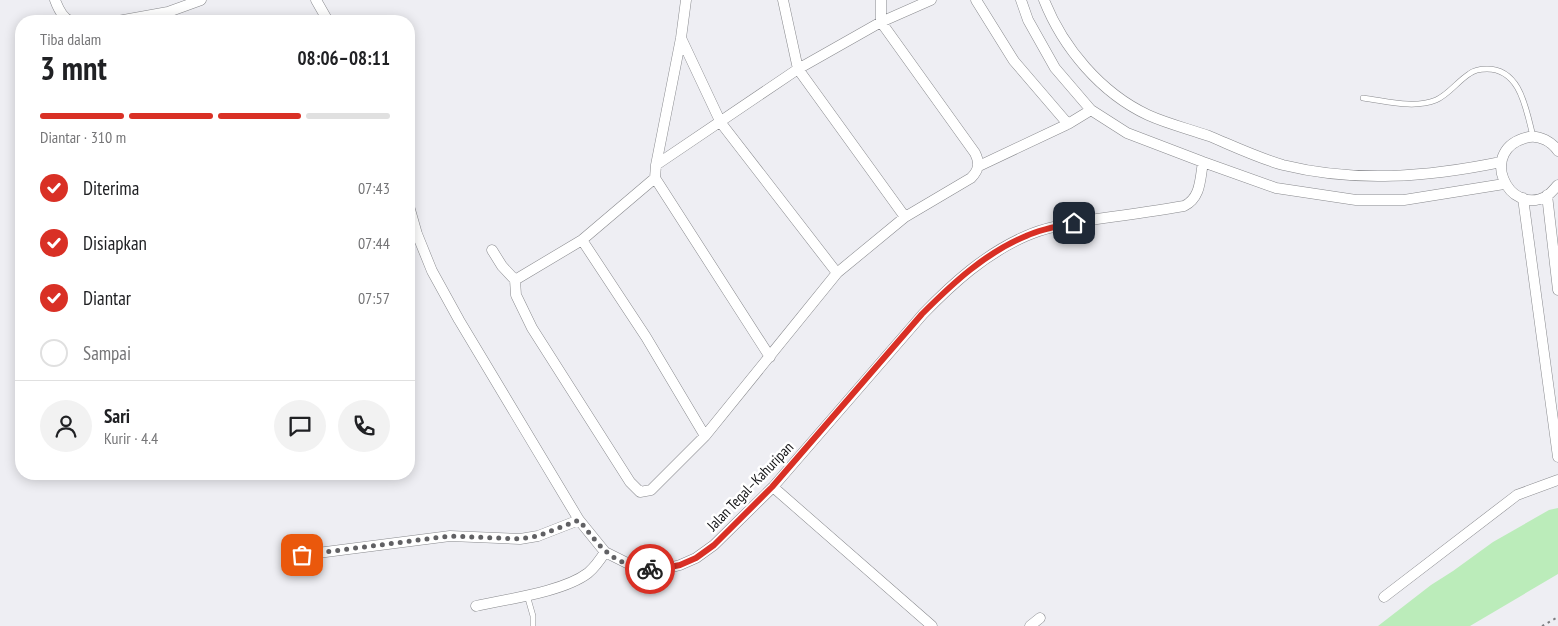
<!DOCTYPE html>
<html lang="id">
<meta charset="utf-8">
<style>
:root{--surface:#fff;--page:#f2f2f2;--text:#202124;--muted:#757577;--line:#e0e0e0;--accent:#d93025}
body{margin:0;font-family:"PT Sans Narrow",sans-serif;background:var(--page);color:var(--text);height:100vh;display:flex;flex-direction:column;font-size:19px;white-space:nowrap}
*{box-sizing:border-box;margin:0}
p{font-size:16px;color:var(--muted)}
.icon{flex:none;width:28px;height:28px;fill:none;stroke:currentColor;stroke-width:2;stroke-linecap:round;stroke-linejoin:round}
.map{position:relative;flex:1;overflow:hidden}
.details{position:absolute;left:15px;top:15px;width:400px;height:465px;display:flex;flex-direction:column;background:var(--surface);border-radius:20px;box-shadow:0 2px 12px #0003}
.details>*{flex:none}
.pin{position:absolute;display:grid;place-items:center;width:42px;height:42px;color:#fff;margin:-21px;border-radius:10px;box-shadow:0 2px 8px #0006}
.courier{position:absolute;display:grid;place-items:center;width:50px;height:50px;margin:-25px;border:4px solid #d93025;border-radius:50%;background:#fff;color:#222;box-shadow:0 1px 6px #0007}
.overview em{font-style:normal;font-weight:700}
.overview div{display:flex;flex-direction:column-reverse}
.overview{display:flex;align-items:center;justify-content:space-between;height:85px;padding:0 25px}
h1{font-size:32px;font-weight:700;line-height:38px}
.bar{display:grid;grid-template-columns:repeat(4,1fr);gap:8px 5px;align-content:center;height:60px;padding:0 25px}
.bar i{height:6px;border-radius:4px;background:var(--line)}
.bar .current{background:var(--accent)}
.bar p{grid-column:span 4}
.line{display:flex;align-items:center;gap:12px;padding:0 25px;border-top:1px solid var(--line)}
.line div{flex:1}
.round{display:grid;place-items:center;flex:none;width:52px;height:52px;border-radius:26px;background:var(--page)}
ol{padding:0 25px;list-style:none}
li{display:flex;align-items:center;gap:15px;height:55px}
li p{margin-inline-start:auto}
li .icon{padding:5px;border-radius:50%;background:var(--accent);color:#fff;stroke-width:4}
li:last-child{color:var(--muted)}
li i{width:28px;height:28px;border:2px solid var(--line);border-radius:50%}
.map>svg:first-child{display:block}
.green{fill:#bbecba}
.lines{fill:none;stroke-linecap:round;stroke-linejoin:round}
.lane-casing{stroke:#88898d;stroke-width:6}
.street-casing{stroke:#88898d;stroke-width:11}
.path{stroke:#7d7d80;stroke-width:2;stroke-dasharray:2.5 4;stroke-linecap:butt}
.lane{stroke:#fff;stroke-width:5}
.street{stroke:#fff;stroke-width:10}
.done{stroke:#616164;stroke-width:5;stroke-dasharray:0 9}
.route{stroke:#d93025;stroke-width:6}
.labels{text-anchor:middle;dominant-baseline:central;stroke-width:5;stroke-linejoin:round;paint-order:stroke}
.street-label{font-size:15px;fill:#151517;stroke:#fff}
</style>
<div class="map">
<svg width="1558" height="626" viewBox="0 0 1558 626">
<rect width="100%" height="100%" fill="#eeeef3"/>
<path class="green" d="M1558,508v66l-88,52h-92l53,-41 22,-14 40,-29 56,-32z"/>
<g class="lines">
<g class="lane-casing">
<path id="lane" d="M1363,98c24,3 50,11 73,2 12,-5 22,-19 33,-26 5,-4 12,-5 18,-5 34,0 39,41 46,67
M527,595l6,21v10"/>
</g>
<g class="street-casing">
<path id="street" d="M55,0c3,8 8,19 16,21
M316,0l12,21
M783,0l15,69 107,148
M881,0v22l94,131c5,10 4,17 -4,25l-66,39 -68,56 -132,163 -54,54 -11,2 -10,-10 -98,-154 -16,-33 -1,-15 67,-40 73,-62 1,-13 142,-96 83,-47 50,-22
M976,0l38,61 54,63
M1021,0l7,20 27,48 36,42 36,23 76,29 73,26 80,12h48l100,-16
M1044,0c19,48 57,93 104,115 20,9 41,14 61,21 24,10 49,22 74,29 73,18 145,12 218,-3
M118,21l50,-9 33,-12
M681,38l40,85 116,150
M1558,151c-6,-9 -18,-16 -29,-14 -53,11 -21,81 18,59 4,-3 8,-8 11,-11
M656,165l25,-127 5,-38
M979,166l89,-42 23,-14
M655,178l115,179
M1547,195l11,95
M1523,198l35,259
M409,206l8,28 15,37 27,49 120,200 26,32 28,14 15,3h17l15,-4 16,-7 18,-13 59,-58 150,-173c30,-31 62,-60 103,-78 22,-10 47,-13 71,-17 29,-4 58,-8 87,-13 17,-8 16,-27 19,-44
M582,240l64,97 59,99
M492,250l10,16 13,14
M773,487l159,139
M302,555l148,-19 70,3 18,-3 41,-16
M1384,597l133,-102 41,-15
M476,606c31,-7 87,-14 112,-33 7,-6 12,-13 17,-21
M1030,626l10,-8"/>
</g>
<path class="path" d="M1542,626l16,-9"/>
<use href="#lane" class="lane"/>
<use href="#street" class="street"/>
</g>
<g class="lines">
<path class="done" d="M302,555l148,-19 70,3 18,-3 41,-16c23,29 32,44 71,49"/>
<path class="route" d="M650,569l15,-1 15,-3 16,-7 18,-13 58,-58 150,-173c31,-31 63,-61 104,-78 15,-7 32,-10 48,-13"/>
</g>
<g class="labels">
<g class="street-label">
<text transform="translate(750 486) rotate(-46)">Jalan Tegal–Kahuripan</text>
</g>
</g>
</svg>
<div class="pin" style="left:302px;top:555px;background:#ea580c"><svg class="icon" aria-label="bag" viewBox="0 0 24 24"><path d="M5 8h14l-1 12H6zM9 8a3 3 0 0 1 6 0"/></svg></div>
<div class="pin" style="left:1074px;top:223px;background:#1f2937"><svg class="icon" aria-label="home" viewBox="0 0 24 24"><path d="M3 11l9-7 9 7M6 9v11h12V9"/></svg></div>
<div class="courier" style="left:650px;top:569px"><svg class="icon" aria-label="bike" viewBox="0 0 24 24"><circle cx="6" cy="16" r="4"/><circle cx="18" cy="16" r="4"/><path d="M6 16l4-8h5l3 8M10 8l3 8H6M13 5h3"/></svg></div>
<section class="details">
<div class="overview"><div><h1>3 mnt</h1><p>Tiba dalam</p></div><em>08:06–08:11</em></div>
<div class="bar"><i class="current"></i><i class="current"></i><i class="current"></i><i></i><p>Diantar · 310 m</p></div>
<ol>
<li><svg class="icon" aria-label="check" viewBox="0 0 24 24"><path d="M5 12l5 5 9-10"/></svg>Diterima<p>07:43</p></li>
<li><svg class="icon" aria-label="check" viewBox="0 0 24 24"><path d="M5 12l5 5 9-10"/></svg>Disiapkan<p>07:44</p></li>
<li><svg class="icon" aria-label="check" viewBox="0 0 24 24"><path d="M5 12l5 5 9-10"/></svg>Diantar<p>07:57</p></li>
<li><i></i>Sampai</li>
</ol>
<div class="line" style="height:90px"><a class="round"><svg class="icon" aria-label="person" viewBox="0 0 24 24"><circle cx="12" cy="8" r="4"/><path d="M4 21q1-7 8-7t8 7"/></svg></a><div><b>Sari</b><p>Kurir · 4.4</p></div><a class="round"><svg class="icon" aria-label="chat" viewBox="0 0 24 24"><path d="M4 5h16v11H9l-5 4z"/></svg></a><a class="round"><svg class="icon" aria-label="phone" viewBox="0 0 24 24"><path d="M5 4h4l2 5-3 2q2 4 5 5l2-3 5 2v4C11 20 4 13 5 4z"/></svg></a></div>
</section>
</div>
